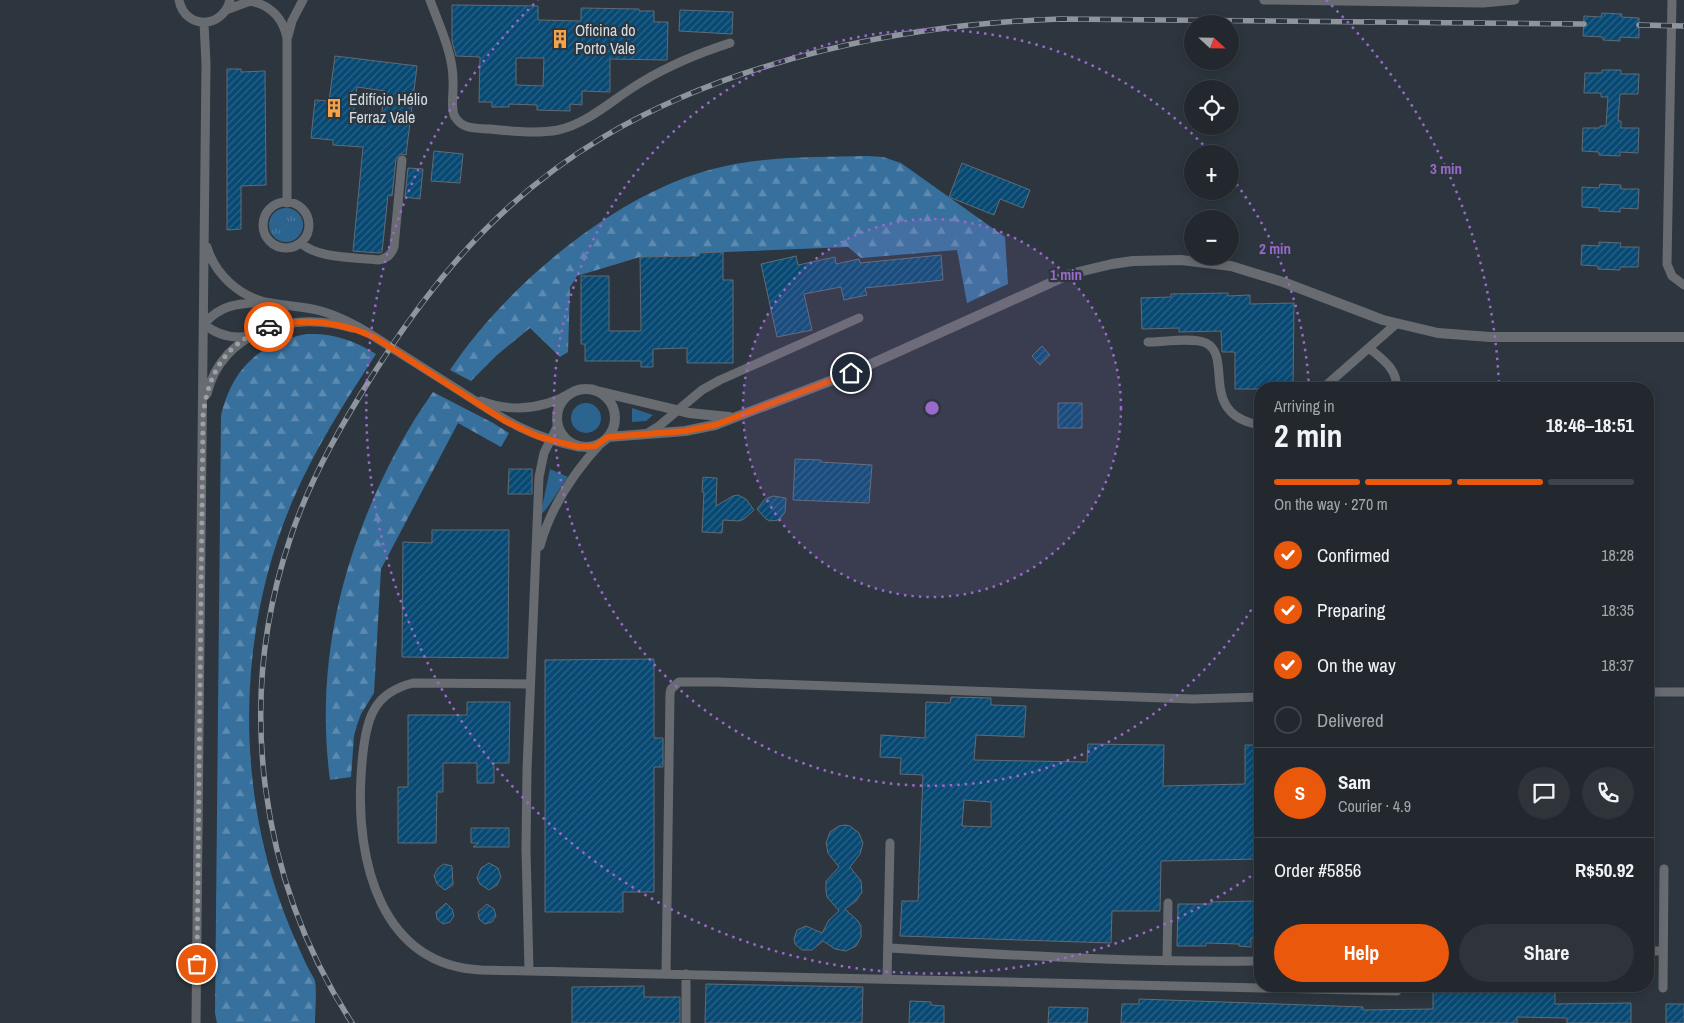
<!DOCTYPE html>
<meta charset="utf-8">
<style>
:root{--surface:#22282e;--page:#2e343a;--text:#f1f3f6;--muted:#a2a6aa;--line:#3f444a;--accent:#ea580c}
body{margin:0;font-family:"Archivo Narrow",sans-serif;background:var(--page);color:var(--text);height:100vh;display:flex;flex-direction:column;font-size:19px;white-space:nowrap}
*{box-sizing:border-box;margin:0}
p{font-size:16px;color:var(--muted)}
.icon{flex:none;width:28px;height:28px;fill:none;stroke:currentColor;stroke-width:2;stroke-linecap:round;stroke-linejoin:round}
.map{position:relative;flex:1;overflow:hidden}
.side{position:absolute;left:1254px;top:382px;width:400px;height:610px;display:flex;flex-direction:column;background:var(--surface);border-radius:20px;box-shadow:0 2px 12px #0003,0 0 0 1px var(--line)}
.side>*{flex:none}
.needle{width:32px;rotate:112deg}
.fabs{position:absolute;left:1184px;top:15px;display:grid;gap:10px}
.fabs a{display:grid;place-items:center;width:55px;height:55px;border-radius:50%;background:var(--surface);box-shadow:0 2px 12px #0003,0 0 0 1px var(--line);font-size:25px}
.pin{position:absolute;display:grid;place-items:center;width:42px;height:42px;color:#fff;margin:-21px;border:2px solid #fff;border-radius:50%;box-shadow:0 1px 5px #0007}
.courier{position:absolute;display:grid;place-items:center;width:50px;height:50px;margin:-25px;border:4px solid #ea580c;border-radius:50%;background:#fff;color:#222;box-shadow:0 1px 6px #0007}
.summary em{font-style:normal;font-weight:700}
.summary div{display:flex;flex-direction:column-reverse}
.summary{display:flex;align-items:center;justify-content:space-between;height:85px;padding:0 20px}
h1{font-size:32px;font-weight:700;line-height:38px}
.bar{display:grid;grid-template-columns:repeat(4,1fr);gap:8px 5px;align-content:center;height:60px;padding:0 20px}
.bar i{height:6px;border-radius:4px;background:var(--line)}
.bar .active{background:var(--accent)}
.bar p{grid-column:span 4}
.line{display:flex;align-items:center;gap:12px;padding:0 20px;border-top:1px solid var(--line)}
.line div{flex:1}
.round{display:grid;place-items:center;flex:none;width:52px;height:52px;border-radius:26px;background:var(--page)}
ol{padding:0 20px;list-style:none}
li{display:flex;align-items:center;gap:15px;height:55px}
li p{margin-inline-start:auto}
li .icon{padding:5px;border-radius:50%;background:var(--accent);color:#fff;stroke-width:4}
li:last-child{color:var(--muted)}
li i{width:28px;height:28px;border:2px solid var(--line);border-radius:50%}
.cta{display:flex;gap:10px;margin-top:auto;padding:10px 20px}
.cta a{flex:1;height:58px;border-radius:30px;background:var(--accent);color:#fff;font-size:20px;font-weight:700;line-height:58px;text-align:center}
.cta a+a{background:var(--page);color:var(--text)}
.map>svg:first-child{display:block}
.grass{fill:url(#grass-tufts)}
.forest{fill:url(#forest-firs)}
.garden{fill:#2c6490}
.building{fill:url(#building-hatch);stroke:#616b74;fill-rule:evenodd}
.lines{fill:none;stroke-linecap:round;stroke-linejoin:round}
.service{stroke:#686c70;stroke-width:9}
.minor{stroke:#686c70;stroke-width:10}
.rail-casing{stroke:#8e959c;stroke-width:5.5}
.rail{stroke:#2d363e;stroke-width:4;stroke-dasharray:11;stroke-linecap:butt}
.done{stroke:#9aa1a7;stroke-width:5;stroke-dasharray:0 9}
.route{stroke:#ea580c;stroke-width:6}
.ring{fill:none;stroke:#9a69cb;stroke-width:2.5;stroke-dasharray:2.5 5}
.labels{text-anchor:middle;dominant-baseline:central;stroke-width:4.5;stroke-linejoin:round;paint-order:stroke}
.poi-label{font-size:16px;fill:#d5dbe0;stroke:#2d363e;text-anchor:start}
.centre{fill:#9a69cb;stroke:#2d363e;stroke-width:2.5}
.ring-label{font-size:15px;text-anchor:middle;font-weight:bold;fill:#9a69cb;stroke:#2d363e;stroke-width:4.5;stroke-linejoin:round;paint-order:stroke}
</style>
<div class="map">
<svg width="1684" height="1023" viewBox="0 0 1684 1023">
<defs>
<pattern id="grass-tufts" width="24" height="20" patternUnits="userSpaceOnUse" patternTransform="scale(1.25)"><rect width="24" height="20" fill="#2c6490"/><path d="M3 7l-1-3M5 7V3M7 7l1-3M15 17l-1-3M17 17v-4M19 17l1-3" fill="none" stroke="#4a7a9f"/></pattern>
<pattern id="forest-firs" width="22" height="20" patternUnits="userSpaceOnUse" patternTransform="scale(1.25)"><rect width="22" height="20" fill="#38709d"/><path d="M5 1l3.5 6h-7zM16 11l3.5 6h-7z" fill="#5d8aaf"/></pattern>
<pattern id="building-hatch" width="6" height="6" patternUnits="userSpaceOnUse" patternTransform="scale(1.25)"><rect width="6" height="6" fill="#084973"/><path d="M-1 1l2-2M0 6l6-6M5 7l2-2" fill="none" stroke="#2b6387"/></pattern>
</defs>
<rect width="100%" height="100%" fill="#2d363e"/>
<path class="grass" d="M269 225a17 17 0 1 1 34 0a17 17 0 1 1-34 0Z"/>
<path class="forest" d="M868,156l15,1 18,6 104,74 3,47 -41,19 -10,-53 -96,8 -13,-11 -148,6 -1,3 -59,1 -63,19 -7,11 -2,65 -8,5 -30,-29 -33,27 -26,26 -21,-11c56,-84 165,-176 263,-201 50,-13 103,-12 155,-13z
M307,334c26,-1 47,6 69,20 -31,48 -62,96 -84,148 -46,109 -55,234 -27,349 7,29 17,58 29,86 4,9 8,18 12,27 3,6 7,12 9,17 2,13 0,29 0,42h-98l-2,-10 6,-598c11,-46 39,-73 86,-81z
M433,392l60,31 16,10 -8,14 -43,-24 -77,146 -7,124 -13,21 -4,11 -3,11 -3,41 -21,3c-13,-99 5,-195 45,-285 16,-36 35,-71 58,-103z"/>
<path class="garden" d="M571 418a15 15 0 1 1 30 0a15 15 0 1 1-30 0Z
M632,408l21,7 -7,6 -14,1z
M550,469l18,8c-6,7 -21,34 -26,36l-1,-1z"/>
<path class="building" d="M452,5l86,1v14l43,1v-13l58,1v2h15v11h14l-1,38 -57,-1v33l-28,-1v14l-12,-1v7l-33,-1v-5l-28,-1v3h-17v-5h-13l1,-45 -24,-1 -4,-15zM516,58h28l-1,28 -27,-1z
M680,10l53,2 -1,22 -53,-3z
M1602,13l20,1 -1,3 18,1v20l-19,-1v4l-17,-1v-3l-20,-1 1,-20 17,1z
M335,56l82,10 -11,89 -6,-1 -4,5 -4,37 -4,-1 -6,57 -3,1 -26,-2 10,-104 -30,-2v-5l-22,-2 4,-38 14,1zM357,87l28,4 -4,27 -28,-3z
M227,69h14v3l24,-1 1,114 -25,1v43l-14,1z
M1602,70h19v4h18l-1,20h-18l-2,27h3v7h18l-1,25 -18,-1v4l-21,-1v-3l-17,-1 1,-23h17v-2h6l2,-29h-7v-4h-17l1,-20h17z
M434,151l29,3 -3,29 -29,-2z
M962,163l68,27 -7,18 -23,-9 -6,16 -45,-18z
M408,168l15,1 -3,30 -15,-2z
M1600,184l21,1v4h18l-1,20 -18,-1v4l-21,-1v-3l-17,-1v-20l17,1z
M1599,242l22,1 -1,4h19l-1,20h-18v3l-22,-1v-3l-17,-1 1,-20 17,1z
M723,252v28h10v83h-46v-15l-34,1v18h-12v-6h-56v-17h-4v-68h28v55h32l-1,-74 59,-1v-3z
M941,255l2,25 -78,8 2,7 -23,5 -3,-13 -37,7 8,36 -35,7 -16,-73 35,-8 2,9 37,-8 1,7 23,-5 1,4z
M1228,293v3l22,-1v9l44,-1 -1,86h-58v-37h-13l-1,-21 -42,1v-4l-37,1 -1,-31 30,-1v-3z
M1042,346l8,9 -10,10 -8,-9z
M1058,403h24v25h-24z
M795,459l26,1v2l51,3 -3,38 -76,-3z
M509,469h23v25h-24z
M703,477l14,1 -1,28 17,-10 5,-1 8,4 8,11 -10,9 -5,2 -16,-1 -1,13 -20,-1 2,-40h-2z
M773,496l13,2 -1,14 -6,8 -9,1 -4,-2 -9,-10 8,-10z
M432,530h77l-1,128 -106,-1 1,-115 29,1z
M654,659v79h9v29h-9v125h-31v20h-78v-252z
M951,697l40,1v7l35,1 -2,31 -48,-2 -2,25 113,2 1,-18 76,1 -1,41 82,-2v-39h11v39h4v75l-99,2 -1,50h-48l-1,32 -211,-7 2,-35h16l5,-126 -23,-1 1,-16 -21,-1 1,-22 44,3 1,-36 24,1zM964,800l27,2v25l-29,-1z
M467,702h43l-1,61h-15v20h-17v-20h-34v29h-6l-1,51h-38v-56h10v-72h59z
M845,825l5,1 9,7 4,10 -3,11 -10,13 11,14 1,11 -6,9 -11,8 13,12 3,5v11l-5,9 -10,5 -11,-2 -12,-8 -11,9h-10l-7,-6 -1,-5 3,-9 9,-4 16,7 7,-13 10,-9 -12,-14 -1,-5v-11l13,-14 -11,-14 -2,-10 4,-11 9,-6z
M471,828h38v19h-36l6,-4h-8z
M489,863l9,5 3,9 -4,8 -8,5 -9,-6 -3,-6 4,-10z
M444,864l8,2 1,19 -8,5 -8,-6 -3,-8 4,-8z
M1254,901v37h-3v9l-12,-1v-2l-33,-1v3h-29l1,-42h33v-2z
M446,903l6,6 2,7 -4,6 -7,2 -6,-5 -1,-7z
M487,904l7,5 2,7 -4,6 -7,2 -6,-5 -1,-7z
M706,984l157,3 -1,36h-157z
M644,986v11h36v26h-108v-36z
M1433,986h122v18l76,-1v20h-64v-5l-50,-1v6h-396l1,-19h17v-5l224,8v3l70,-1z
M910,1001l21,1v3l13,1v17h-35z
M1666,1004h18v19h-18z
M1049,1007l39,1 -1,15h-39z"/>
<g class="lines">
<path class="service" d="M179,0c6,30 44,29 51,0
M430,0c9,25 23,53 23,80 1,11 -3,28 2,37 8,13 22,11 35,12 22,2 46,5 68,1 31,-7 55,-31 82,-47 28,-17 59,-30 90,-40
M1264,0l219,3 32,-3
M1672,0l-5,264 5,12 12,9
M250,1c20,4 33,17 37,37v165
M226,10l27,-10
M288,36l4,-15 11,-21
M263 225a23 23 0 1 1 46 0a23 23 0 1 1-46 0Z
M301,243c17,16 54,14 78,17 8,-2 12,-5 15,-13l8,-87
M207,247c8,27 31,48 58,55 19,4 38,4 56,9 28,8 51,24 74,39 22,14 43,27 65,41 43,28 67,45 119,56
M248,336c-17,3 -31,-1 -44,-12 16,-19 34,-21 58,-21
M1148,342c15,0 45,-5 58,1 28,14 -9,71 54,82
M1369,348c14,12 28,20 28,41
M1322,389l74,-65
M207,394c15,-64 88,-84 145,-66
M481,401c32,12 63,8 92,-9
M646,434l13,-8 43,-36 18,-10 139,-62
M540,546c11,-40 34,-74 62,-104
M530,684l-117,-1c-16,4 -31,12 -39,27 -10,17 -12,48 -13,67 -5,83 19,188 120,193l916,21
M1648,692h36
M888,948c124,7 248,15 372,13
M1648,951h15
M1167,961l1,-58
M529,971l-3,-122 1,-79 12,-293 5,-24 14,-28
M666,974l4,-280 1,-5 8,-7h39l475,17 67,-2
M686,974v49
M887,979l3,-136
M1663,988l1,-119
M196,1023l10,-960 -2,-40"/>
<path class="minor" d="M557 418a29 29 0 1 1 58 0a29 29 0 1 1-58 0Z
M601,392l88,21 40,4
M608,437l77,-6 30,-6 136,-52 219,-99 42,-10 21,-3 48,-1 50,6 52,16 100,38 55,13 52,4h194"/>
<g class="rail-casing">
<path id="rail" d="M1639,25l45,1
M352,1023c-93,-143 -117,-322 -62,-484 21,-64 57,-124 93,-180 60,-92 126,-166 222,-223 133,-78 302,-112 455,-117l524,5"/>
</g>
<use href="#rail" class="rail"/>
</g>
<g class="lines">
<path class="done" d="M197,964l6,-548c5,-43 23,-74 66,-89"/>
<path class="route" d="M269,327c36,-10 71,-5 105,10l131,84 32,15 21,6 21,5 16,-1 13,-9 77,-6 30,-6 136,-52"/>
</g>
<circle cx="932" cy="408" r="189" fill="#9a69cb" fill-opacity=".12"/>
<g class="ring">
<circle cx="932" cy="408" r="189"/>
<path d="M1259 597A378 378 0 1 1 1211 153M1232 178A378 378 0 0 1 1309 388"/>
<path d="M1257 872A567 567 0 0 1 538 0M1326 0A567 567 0 0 1 1499 388"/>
</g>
<defs>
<g id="building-bare" transform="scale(1.5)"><path d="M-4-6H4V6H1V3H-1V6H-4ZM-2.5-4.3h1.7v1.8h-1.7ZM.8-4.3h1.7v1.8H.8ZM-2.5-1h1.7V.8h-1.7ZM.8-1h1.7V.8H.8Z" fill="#f6a247" stroke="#2d363e" stroke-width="2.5" paint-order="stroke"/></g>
</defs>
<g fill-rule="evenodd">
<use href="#building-bare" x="560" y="39"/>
<use href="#building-bare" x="334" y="108"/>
</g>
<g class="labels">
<g class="poi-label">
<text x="575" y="30">Oficina do<tspan x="575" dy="18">Porto Vale</tspan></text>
<text x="349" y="99">Edifício Hélio<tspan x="349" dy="18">Ferraz Vale</tspan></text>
</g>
</g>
<circle cx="932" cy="408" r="8" class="centre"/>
<g class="ring-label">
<text x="1446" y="174">3 min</text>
<text x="1275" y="254">2 min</text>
<text x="1066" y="280">1 min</text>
</g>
</svg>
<div class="fabs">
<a><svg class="needle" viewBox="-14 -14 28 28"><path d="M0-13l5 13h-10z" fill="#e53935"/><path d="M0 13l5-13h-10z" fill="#a2a6aa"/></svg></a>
<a><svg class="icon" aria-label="locate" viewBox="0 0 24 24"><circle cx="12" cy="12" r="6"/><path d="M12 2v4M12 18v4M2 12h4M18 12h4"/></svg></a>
<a>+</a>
<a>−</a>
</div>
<div class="pin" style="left:197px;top:964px;background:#ea580c"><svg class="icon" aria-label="bag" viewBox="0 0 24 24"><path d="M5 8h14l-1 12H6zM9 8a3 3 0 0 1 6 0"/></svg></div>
<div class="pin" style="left:851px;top:373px;background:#1f2937"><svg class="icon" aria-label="home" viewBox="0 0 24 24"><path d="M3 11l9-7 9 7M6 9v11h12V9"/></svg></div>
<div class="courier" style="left:269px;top:327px"><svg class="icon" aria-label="car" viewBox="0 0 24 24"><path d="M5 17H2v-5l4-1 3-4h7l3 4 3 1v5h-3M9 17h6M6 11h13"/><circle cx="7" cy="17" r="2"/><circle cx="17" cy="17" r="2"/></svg></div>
<section class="side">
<div class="summary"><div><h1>2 min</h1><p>Arriving in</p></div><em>18:46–18:51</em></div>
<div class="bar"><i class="active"></i><i class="active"></i><i class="active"></i><i></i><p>On the way · 270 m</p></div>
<ol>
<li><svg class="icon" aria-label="check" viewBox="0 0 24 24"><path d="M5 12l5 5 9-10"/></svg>Confirmed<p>18:28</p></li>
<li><svg class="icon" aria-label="check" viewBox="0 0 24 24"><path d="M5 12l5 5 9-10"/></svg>Preparing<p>18:35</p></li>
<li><svg class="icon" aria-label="check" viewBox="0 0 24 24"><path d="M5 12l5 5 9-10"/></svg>On the way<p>18:37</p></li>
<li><i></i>Delivered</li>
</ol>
<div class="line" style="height:90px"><b class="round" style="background:var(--accent);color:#fff">S</b><div><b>Sam</b><p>Courier · 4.9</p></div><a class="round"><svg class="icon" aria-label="chat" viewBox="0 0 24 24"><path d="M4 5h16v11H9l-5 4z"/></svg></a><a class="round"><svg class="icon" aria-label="phone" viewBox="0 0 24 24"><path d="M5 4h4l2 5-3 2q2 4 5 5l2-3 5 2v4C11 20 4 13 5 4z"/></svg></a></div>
<div class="line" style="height:65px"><div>Order #5856</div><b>R$50.92</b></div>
<div class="cta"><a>Help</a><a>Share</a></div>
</section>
</div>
